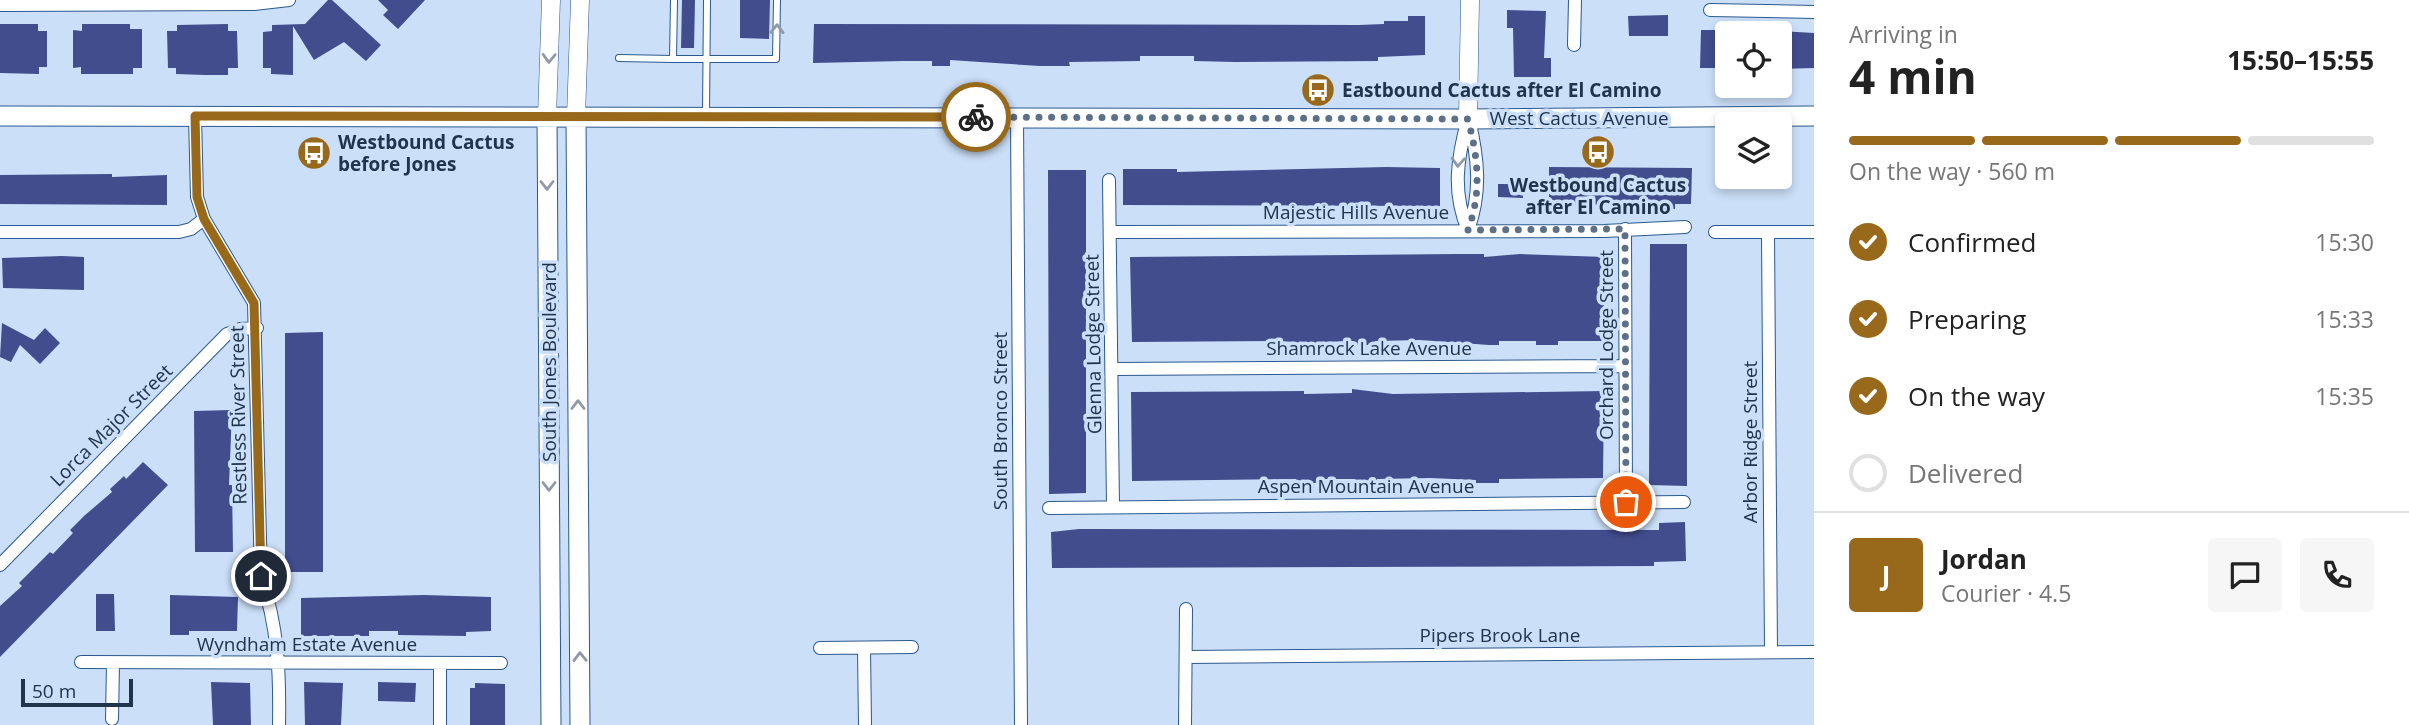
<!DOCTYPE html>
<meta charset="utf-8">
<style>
:root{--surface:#fff;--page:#f6f6f6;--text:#222;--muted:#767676;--line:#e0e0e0;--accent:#99691b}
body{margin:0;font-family:"Open Sans",sans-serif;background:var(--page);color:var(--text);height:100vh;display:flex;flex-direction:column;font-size:26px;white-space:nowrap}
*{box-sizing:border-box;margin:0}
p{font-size:23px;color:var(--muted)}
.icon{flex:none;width:38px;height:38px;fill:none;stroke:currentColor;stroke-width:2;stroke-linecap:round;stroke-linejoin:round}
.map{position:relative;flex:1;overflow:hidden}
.sheet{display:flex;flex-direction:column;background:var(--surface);width:595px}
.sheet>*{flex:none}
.fabs{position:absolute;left:1715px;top:21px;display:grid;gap:14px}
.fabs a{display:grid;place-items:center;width:77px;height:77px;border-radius:7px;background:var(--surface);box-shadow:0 4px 10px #0003;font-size:35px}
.scale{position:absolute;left:21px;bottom:18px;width:112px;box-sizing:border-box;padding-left:7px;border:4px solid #20344c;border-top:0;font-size:19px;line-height:24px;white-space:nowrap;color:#20344c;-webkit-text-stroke:5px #cbdff8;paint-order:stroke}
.pin{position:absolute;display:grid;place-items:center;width:60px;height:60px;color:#fff;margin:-30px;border:4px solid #fff;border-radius:50%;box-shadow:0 2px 7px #0007}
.courier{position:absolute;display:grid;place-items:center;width:70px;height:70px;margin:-35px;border:5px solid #99691b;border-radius:50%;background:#fff;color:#222;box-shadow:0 2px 9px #0007}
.headline em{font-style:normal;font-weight:700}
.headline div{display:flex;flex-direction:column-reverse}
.headline{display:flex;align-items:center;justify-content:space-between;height:119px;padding:0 35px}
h1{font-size:46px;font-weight:700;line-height:52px}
.bar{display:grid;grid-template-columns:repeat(4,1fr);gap:10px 7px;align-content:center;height:84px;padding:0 35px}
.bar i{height:9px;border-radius:5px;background:var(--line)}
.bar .selected{background:var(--accent)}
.bar p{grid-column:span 4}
.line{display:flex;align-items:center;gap:18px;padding:0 35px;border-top:2px solid var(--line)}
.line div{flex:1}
.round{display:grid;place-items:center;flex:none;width:74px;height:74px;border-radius:7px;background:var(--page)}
ol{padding:0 35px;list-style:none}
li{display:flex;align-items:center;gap:21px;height:77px}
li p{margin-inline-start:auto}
li .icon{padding:7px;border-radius:50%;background:var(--accent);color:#fff;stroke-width:4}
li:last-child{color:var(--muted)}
li i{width:38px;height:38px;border:4px solid var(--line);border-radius:50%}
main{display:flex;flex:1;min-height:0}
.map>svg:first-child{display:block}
.building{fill:#424d8e}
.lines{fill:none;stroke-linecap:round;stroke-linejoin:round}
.lane-casing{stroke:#2b598f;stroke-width:8}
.street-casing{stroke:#2b598f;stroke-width:14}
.secondary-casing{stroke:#2b598f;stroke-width:19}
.primary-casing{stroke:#2b598f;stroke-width:21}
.lane{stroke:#fff;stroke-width:6}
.street{stroke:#fff;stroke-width:12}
.secondary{stroke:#fff;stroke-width:18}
.primary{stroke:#fff;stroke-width:19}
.oneway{stroke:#909aa6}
.done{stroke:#5c7088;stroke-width:7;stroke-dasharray:0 12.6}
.route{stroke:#99691b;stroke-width:9}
.labels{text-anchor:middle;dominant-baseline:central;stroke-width:7;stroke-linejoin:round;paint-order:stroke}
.poi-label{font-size:19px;font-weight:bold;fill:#20344c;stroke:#cbdff8;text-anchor:start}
.street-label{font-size:19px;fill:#20344c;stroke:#cbdff8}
</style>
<main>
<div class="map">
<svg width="1814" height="725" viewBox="0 0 1814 725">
<rect width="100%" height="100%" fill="#cbdff8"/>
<path class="building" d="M328,0h4l49,45 -15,16 -22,-19 -30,18 -21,-34v49l-22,-1v-6h-8v-36l9,-1v-6l33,-1z
M378,0h47l-27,29 -15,-14 5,-5z
M682,0h13l-1,48h-13z
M740,0h30l-1,39 -29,-1z
M1507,10l39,1 -2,47h7v19h-37l-1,-49h-6z
M1668,15v21h-39l-1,-20z
M1408,16h17v39l-47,2v4l-143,1 -41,-1v-5h-54v5l-71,1 1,4h-30l-90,-6v6h-18v-5h-29l-90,2 1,-39 545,1 25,-1v-3h24z
M0,24h38v7h9v36h-8v7l-39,-1z
M82,24h48v5h12v39h-9v6h-52v-7l-8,1v-38l9,1z
M228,24v7h9l1,37h-10v7h-23l-29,-1v-6h-8l-1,-37h10v-6z
M1701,30h26v38h-27z
M1780,31l34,2v35l-34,1z
M1386,167l54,1v38l-317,-1v-36h54v3z
M1549,167l143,1 -1,36h-16v5l-22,-1v-3h-104z
M1048,170h38v323l-37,1z
M112,174v3l55,-2v30l-167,-1v-29z
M1498,184h25v14l-25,-1z
M1650,244h37v242l-38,-1z
M1459,254h25v3l36,-3 85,3 -2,84h-45v4h-22v-4h-37v4h-10l-69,-5 -45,1v4h-21v-4l-37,1v4h-21v-4l-18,-1 -146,1 -2,-85z
M62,256l22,1v33l-81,-2 -1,-30z
M2,323l32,17 11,-12 15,15 -20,21 -20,-19 -9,17 -11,-5z
M323,332v240h-38v-239z
M1352,389l41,5 211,-3 -1,87 -104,1v4h-23v-3l-46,-2 -53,1v4h-22v-4h-37v4h-22v-4l-164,2 -1,-89 173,-1v3l48,-1z
M232,410l-3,75h3l1,67h-38l-1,-141z
M143,462l25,23 -168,172v-51l22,-20 -3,-3 31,-31 3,2 20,-21 -3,-3 14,-14 28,-24 -2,-3 14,-13 2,3z
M1685,522l1,39 -32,1v4l-602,2 -1,-36 28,-3 580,1v-7z
M96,594h18l1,37h-19z
M170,595l68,2 -1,34h-48v4h-19z
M424,595l67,2v34l-25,1v4l-68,-1v-4h-29v5h-68v-38z
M211,682l39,1 1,42h-38z
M304,682l39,1 -2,42h-36z
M378,682l38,1 -1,19 -37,-1z
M475,683l30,1v41h-35v-37h5z"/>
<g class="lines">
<g class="lane-casing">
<path id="lane" d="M674,0l-1,59h103l1,-59
M619,58l54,1
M706,115l1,-115"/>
</g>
<g class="street-casing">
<path id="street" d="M0,5l254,-1 35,-4
M1710,10l104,2
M1574,45l1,-45
M195,116l2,81 7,22 50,84 7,274c17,49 19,96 18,148
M1017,117l4,608
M1468,119c-11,39 -16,74 0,111
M1109,180l4,327
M1625,229l1,273
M1468,230c14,-38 10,-72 1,-111
M0,232h179l12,-3 13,-10
M1110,232l494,-1 81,-4
M1715,232h99
M1768,232l3,420
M1113,369l512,-3
M1049,508l635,-6
M0,565l227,-231 13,-5 17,-1
M820,648l92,-1
M864,648l1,77
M1186,657l628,-5
M81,662l420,1
M440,663v62
M112,719l1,-56
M1185,725l1,-116"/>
</g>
<g class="secondary-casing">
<path id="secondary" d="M547,117l4,-117
M576,117l4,-117
M1468,119l2,-119"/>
</g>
<g class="primary-casing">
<path id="primary" d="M0,116l1468,3 346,-3
M547,117l4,608
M576,117l4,608"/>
</g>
<use href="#lane" class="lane"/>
<use href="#street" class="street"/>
<use href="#secondary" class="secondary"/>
<use href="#primary" class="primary"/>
</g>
<defs><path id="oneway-chevron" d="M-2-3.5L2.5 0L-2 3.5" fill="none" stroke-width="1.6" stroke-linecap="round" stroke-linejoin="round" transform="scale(1.75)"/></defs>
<g class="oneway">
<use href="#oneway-chevron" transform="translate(777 29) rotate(-89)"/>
<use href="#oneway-chevron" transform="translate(549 58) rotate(92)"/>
<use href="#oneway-chevron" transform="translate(1458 162) rotate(93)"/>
<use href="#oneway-chevron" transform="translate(547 185) rotate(90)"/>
<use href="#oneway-chevron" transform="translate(578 405) rotate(-90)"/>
<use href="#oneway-chevron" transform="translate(549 486) rotate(90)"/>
<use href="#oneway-chevron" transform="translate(580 657) rotate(-91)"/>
</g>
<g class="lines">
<path class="done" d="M976,117l492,2c10,39 14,73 0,111l157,-1 1,273"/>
<path class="route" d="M261,576l-7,-273 -50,-84 -7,-22 -2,-81 781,1"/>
</g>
<defs>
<g id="bus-disc" transform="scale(1.75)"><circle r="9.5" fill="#99691b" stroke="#cbdff8"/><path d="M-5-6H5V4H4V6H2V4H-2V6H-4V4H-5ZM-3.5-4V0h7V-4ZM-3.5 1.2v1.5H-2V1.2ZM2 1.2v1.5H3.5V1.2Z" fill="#fff"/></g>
</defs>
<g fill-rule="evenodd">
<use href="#bus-disc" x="1318" y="90"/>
<use href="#bus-disc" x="1598" y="152"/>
<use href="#bus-disc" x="314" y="153"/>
</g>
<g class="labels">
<g class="poi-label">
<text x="1342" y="90">Eastbound Cactus after El Camino</text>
<text x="338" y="142">Westbound Cactus<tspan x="338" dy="22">before Jones</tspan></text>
<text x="1598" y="185" text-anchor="middle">Westbound Cactus<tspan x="1598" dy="22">after El Camino</tspan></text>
</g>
<g class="street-label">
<text x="1579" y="118">West Cactus Avenue</text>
<text x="1356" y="212">Majestic Hills Avenue</text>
<text transform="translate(1093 344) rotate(-91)">Glenna Lodge Street</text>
<text transform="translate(1606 345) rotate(-90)">Orchard Lodge Street</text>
<text x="1369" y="348">Shamrock Lake Avenue</text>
<text transform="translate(549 362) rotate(-90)">South Jones Boulevard</text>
<text transform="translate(238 415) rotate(-91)">Restless River Street</text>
<text transform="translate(1000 421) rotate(-90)">South Bronco Street</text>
<text transform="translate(111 425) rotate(-45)">Lorca Major Street</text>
<text transform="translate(1750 442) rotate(-90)">Arbor Ridge Street</text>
<text x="1366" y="486">Aspen Mountain Avenue</text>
<text x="1500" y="635">Pipers Brook Lane</text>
<text x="307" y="644">Wyndham Estate Avenue</text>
</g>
</g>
</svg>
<div class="fabs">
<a><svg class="icon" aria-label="locate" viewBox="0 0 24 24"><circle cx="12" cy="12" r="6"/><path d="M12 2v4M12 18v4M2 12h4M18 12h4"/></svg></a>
<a><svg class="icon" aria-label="layers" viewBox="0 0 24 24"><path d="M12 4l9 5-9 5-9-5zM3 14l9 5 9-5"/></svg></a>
</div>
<div class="scale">50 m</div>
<div class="pin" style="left:1626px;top:502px;background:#ea580c"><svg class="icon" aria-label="bag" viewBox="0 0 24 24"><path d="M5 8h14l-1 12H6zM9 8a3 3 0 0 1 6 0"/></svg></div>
<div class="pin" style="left:261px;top:576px;background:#1f2937"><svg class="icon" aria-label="home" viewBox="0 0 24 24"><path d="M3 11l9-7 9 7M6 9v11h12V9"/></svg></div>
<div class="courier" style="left:976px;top:117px"><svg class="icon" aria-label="bike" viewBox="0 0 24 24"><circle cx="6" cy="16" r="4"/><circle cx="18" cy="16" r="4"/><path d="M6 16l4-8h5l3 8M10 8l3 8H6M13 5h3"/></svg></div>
</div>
<section class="sheet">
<div class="headline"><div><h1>4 min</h1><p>Arriving in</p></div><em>15:50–15:55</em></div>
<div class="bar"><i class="selected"></i><i class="selected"></i><i class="selected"></i><i></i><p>On the way · 560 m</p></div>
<ol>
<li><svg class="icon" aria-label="check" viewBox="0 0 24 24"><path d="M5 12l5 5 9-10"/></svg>Confirmed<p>15:30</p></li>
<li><svg class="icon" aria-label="check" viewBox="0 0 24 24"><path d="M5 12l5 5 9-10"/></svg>Preparing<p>15:33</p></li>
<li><svg class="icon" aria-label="check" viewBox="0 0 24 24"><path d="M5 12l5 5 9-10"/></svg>On the way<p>15:35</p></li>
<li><i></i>Delivered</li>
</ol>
<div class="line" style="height:126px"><b class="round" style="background:var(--accent);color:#fff">J</b><div><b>Jordan</b><p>Courier · 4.5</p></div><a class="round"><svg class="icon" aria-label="chat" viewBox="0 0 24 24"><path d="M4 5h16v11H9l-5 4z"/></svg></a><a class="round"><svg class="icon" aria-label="phone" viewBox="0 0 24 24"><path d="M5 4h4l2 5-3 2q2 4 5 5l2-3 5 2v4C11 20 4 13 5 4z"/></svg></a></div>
</section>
</main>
